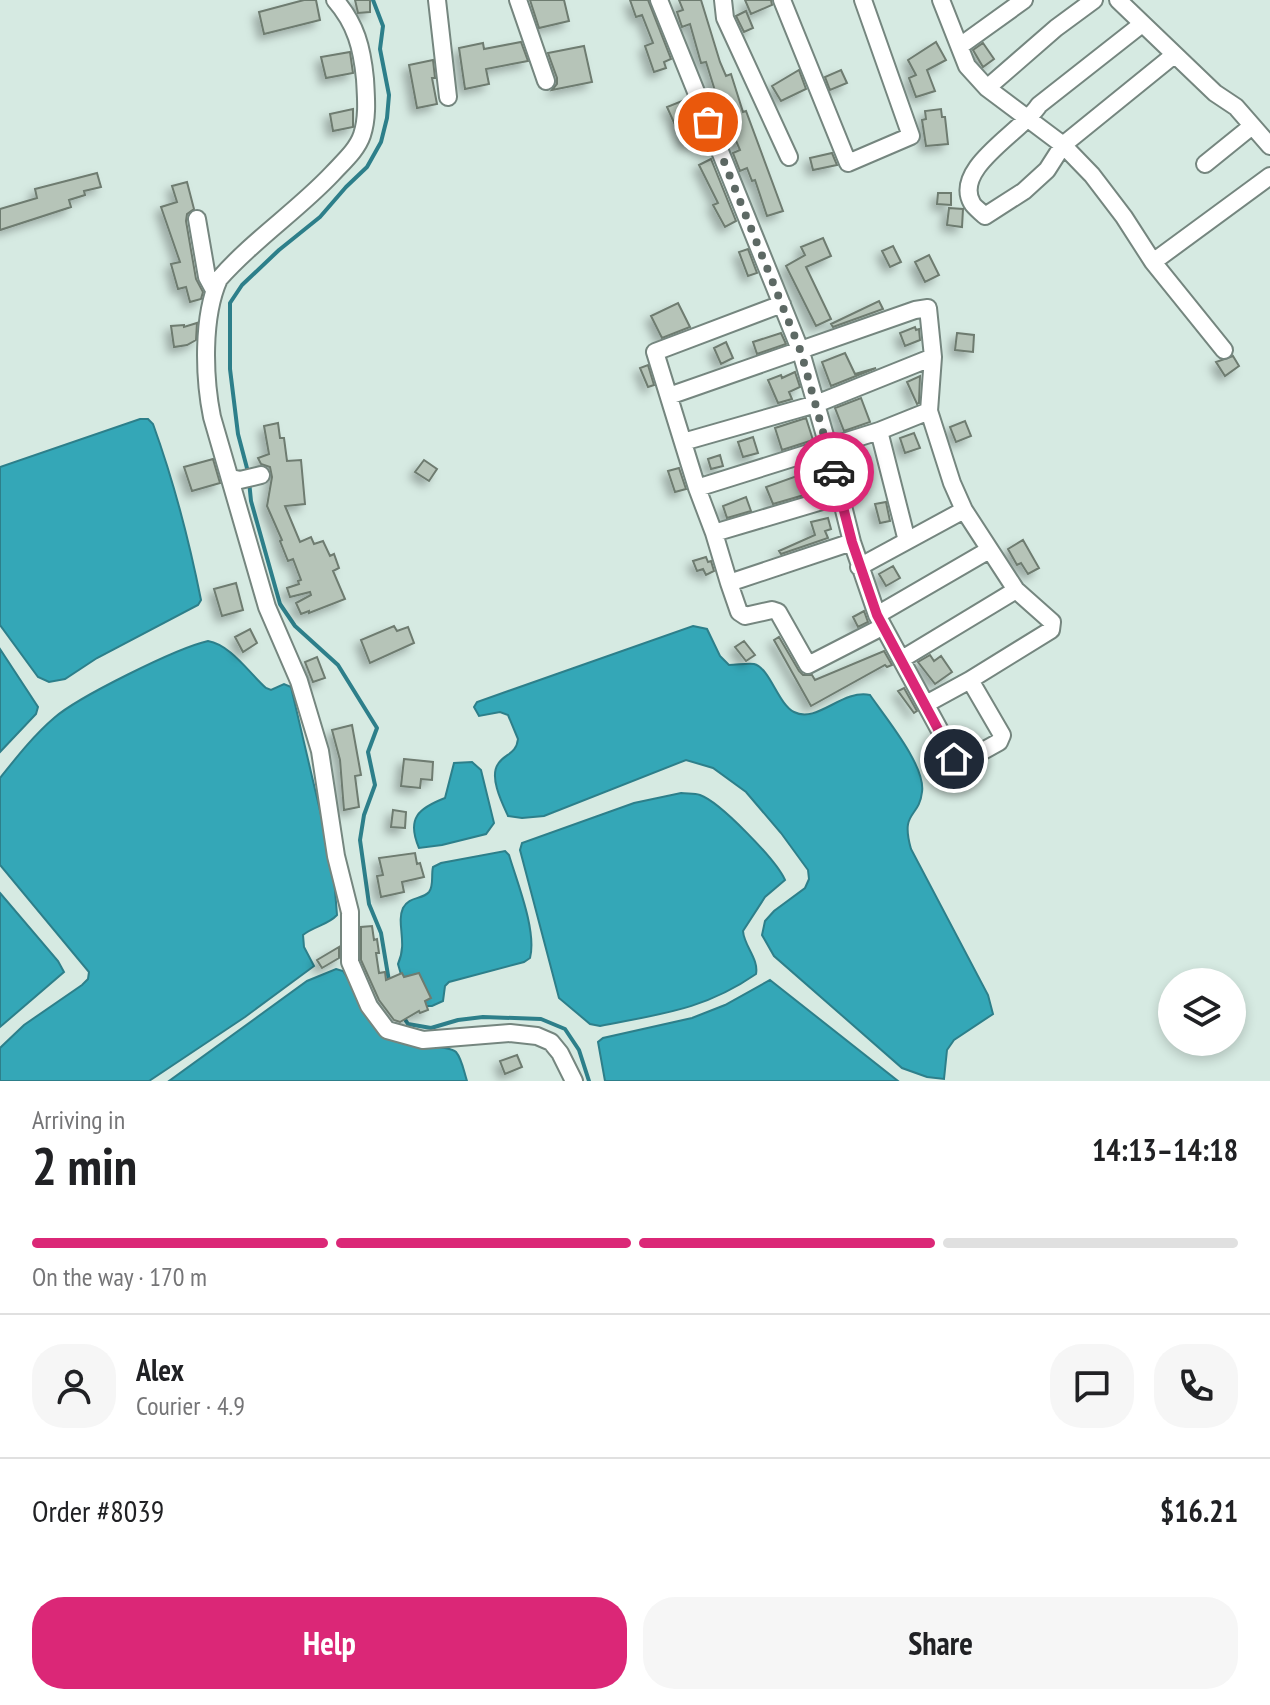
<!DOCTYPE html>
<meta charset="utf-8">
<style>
:root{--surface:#fff;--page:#f6f6f6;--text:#202124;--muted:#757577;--line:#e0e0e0;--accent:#db2777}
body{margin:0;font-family:"PT Sans Narrow",sans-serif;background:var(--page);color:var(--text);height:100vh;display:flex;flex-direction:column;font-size:30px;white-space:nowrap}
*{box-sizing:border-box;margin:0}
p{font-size:26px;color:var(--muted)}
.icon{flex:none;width:44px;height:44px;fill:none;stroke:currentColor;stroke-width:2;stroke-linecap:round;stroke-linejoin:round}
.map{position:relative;height:1081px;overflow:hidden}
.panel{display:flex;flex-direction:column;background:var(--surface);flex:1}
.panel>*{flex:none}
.fabs{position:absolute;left:1158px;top:968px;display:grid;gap:16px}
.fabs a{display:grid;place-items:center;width:88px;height:88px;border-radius:50%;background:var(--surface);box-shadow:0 4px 12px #0003;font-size:40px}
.pin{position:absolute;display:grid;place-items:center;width:68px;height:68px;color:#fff;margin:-34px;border:4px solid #fff;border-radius:50%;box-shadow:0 2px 8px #0007}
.courier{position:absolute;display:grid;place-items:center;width:80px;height:80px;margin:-40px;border:6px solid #db2777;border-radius:50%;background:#fff;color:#222;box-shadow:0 2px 10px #0007}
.summary em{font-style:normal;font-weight:700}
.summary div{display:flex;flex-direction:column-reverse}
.summary{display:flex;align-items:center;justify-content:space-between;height:136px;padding:0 32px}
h1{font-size:52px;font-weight:700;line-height:60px}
.bar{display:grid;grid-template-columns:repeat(4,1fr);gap:12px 8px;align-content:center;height:96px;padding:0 32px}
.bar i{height:10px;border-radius:6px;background:var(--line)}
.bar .selected{background:var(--accent)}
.bar p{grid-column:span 4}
.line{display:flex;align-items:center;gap:20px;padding:0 32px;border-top:2px solid var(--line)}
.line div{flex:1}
.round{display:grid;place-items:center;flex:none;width:84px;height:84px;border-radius:32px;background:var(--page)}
.action{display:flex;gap:16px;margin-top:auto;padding:16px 32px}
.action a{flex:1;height:92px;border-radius:32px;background:var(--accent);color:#fff;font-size:32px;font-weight:700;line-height:92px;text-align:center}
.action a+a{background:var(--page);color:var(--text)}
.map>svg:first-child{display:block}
.water{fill:#34a7b7;stroke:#2d7f8a;stroke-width:2}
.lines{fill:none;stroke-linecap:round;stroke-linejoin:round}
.stream{stroke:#2d7f8a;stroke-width:4}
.building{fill:#b6c4b8;stroke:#6e7b70;stroke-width:2;filter:url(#shadow)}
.minor-casing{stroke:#75867f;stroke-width:20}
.minor{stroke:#fff;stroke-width:16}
.done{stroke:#5d6964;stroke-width:8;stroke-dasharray:0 14.4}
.route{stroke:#db2777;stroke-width:10}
</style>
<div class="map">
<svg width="1270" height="1081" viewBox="0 0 1270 1081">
<defs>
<filter id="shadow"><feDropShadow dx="-5.5" dy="5.5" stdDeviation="4" flood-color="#0004"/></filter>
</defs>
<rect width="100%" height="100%" fill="#d6eae2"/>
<path class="water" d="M140,419h8l5,5c21,58 36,116 48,176l-3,5 -101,53 -32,21 -16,3 -11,-5 -38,-52v-158z
M693,626l14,3 13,27 9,9c8,0 18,-2 25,-1 16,4 24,40 40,48 23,12 48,-23 76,-17 15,22 56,71 52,97 -3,27 -22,18 -11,57l77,146 5,19 -39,26 -7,10 -3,29 -17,-2 -25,-9 -128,-112 -12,-21 3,-14 9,-10 31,-23 4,-9 -1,-9 -27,-37 -35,-41 -33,-24 -27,-8 -142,56 -22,2 -14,-2c-6,-13 -19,-39 -10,-52 7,-11 18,-9 20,-25l-10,-24 -8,-3 -21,4 -5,-9 3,-5z
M208,641c23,4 41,32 58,47l5,2 13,-6 7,3 42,179 4,49c-9,10 -23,11 -34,20l1,12 10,19 -69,51 -96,64h-149v-33l24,-23 58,-40 6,-6 1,-7 -89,-107v-87c16,-20 34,-43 54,-60 24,-21 123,-70 154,-77z
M0,649l38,58 -2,7 -36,38z
M472,762l9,8 13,53 -8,11 -44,11 -23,3c-13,-30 0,-40 26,-50l9,-35z
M681,793c6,1 13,0 19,2 20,7 76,65 85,85l-20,17 -22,34c1,15 16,28 13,43 -52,36 -96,40 -156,52l-10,-2 -31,-26 -39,-148 2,-7 112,-40z
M505,851l4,4c8,27 28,76 21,103l-6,4 -75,20 -4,4 -2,15 -11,5h-19l-7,-14 -8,-28c10,-22 -2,-40 5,-56 6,-12 19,-8 26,-16 5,-6 2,-17 4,-25l8,-4z
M0,893l58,68 6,11 -64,55z
M336,969l7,2c15,21 20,46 41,64 19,16 63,8 72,17 6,7 8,20 11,29h-298l138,-100z
M770,980l128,101h-293l-7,-39 5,-4 89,-20 33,-13z"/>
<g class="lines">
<path class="stream" d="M248,472l-10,-38 -8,-65v-66l12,-18 37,-35 41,-33 26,-30 21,-20 14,-25 6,-24 2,-23 -9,-46 3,-23 -10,-26
M249,481l2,20 29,103 15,22 43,39 39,63 -9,24 7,33 -11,30 -4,25 9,64 12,29 8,48
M402,1015l6,9 23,4 27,-8 25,-3 58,2 24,10 14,21 10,31"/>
</g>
<path class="building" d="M304,0h12l4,20 -56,14 -5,-22z
M355,0h15v12l-12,1z
M530,0h34l5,21 -30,7z
M630,0h18l23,59 -7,3 2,6 -12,4 -9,-26 8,-3 -11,-28 -6,2z
M679,0h22l19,62 6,14 5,-2 12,38 3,-1 37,100 -16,5 -12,-36 -3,1 -5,-13 -7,3 -7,-18 7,-3 -24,-56 -10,-32 -5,1 -11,-39 -8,3 -5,-15 6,-2z
M745,0h26l1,5 -21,9z
M746,11l7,17 -9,4 -8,-16z
M521,42l7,19 -42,8 3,15 -24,5 -6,-41 24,-5 1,6z
M936,42l10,18 -19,10 8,21 -19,6 -7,-19 7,-3 -8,-15z
M983,43l11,16 -11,8 -10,-17z
M584,46l8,36 -40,8 5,-6v-6l-9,-25z
M350,52l3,21 -27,5 -5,-21z
M433,60l2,18h-3l5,26 -20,4 -8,-43z
M799,70l7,19 -25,12 -9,-15z
M841,70l6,13 -17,7 -5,-13z
M687,99l16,39 -19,7 -17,-38z
M353,109v18l-20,4 -3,-17z
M941,109l1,8h3l3,27 -22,2 -4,-26 4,-1 -1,-8z
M832,153l5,12 -24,5 -3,-12z
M711,159l25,62 -11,6 -12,-22 5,-2 -19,-38z
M97,173l4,14 -17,4 1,4 -16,5 2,7 -71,23v-21l37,-11 -2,-9z
M187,182l7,27 -7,5 -1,7 10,58 7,13 -2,7 -11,3 -4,-15 -8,2 -7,-25 9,-2 -19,-55 16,-5 -5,-16z
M938,193h13v12l-14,-1z
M949,208l14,1 -1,18 -15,-2z
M823,238l8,18 -25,11 25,52 -15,7 -30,-60 19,-11 -4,-8z
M893,246l8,16 -11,5 -8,-16z
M748,249l9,24 -9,3 -9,-24z
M929,255l10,20 -14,7 -10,-20z
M879,301l4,8 -50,18 -2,-3z
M678,303l12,24 -28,11 -11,-22z
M197,323l-1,17 -9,5 -13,2 -3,-21 13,-1v2z
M915,327l1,3 3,-1 1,11 -15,6 -5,-13z
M781,333l5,11 -29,10 -4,-12z
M957,333l17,2 -1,17 -18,-2z
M726,342l7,16 -12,6 -7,-16z
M845,353l10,21 21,-6 -45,18 -9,-24z
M1233,356l6,10 -14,10 -9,-14z
M648,365l6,20 -6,2 -8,-19z
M795,372l5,15 -11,5 3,7 -14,4 -10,-23 13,-5 1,3z
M920,376l-1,27 -2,1 -10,-22z
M861,398l9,24 -26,9 -9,-23z
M806,418l7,22 -31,10 -7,-22z
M965,421l6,15 -15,6 -6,-15z
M278,423l2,15h4l3,23 14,-1 4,44 -20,2 15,36 11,-5 3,7 9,-3 7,15 4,-2 5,14 -6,3 12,28 -36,14v-2l-8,3 -5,-11 15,-8 -1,-3 -20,5 -3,-9 12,-4 -1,-3 3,-1 -8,-21 -5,2 -8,-20 2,-1 -15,-34 5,-29 -2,-10 -9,-3 -3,-6 11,-4 -5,-28z
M914,433l6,15 -15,5 -5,-15z
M753,437l5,16 -15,4 -5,-15z
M720,455l3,11 -12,3 -3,-10z
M213,459l7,24 -28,8 -8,-24z
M424,460l13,9 -8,12 -14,-9z
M822,467l2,10 -11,4 1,3 -13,4 3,7 -31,9 -7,-17z
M679,468l7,21 -11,3 -7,-21z
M746,497l5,14 -24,7 -4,-12z
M886,502l4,19 -10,2 -5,-19z
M828,518l3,11 -6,2 3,7 -47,16 -2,-3 36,-16 -4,-13z
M1023,540l16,28 -11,6 -7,-11 -4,2 -9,-16z
M706,557l2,5 3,-1 3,10 -8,4 -3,-6 -6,2 -4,-10z
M893,566l7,12 -14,8 -7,-12z
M236,583l7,27 -21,6 -8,-27z
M864,611l4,11 -10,5 -5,-10z
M394,626l3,5 11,-4 6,16 -44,20 -9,-23z
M250,629l7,14 -14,9 -8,-15z
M779,637l20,34 4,4h9l3,5 69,-29 8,14 -5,2 -2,-2 -74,41 -37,-66z
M744,641l11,14 -9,6 -11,-14z
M930,655l4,6 7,-5 11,16 -17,12 -17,-22z
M317,657l8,21 -12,4 -8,-20z
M904,688l13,23 -3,2 -16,-22z
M352,725l9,50 -6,1 4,31 -15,3 -4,-50 -8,-30z
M404,759l29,3 -1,18 -11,-1 -1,9 -19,-2z
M393,810l13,2 -1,16 -14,-1z
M415,853l2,11 3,-1 4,14 -22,5 2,10 -23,5 -4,-21 6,-1 -4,-17z
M372,926l2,14 3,-1 2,14h-3l3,20 6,-1 1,8 16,-7 2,4 15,-4 12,25 -6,3 3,9 -8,3 -1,-2 -19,11 -6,-2 -15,-20 -18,-40v-33z
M339,947v11l-17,10 -5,-8z
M517,1055l5,12 -17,7 -5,-13z"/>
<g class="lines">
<g class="minor-casing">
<path id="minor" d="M335,0c21,24 27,48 30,79 1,18 3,38 -3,56 -5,15 -19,27 -30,39 -35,37 -79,66 -113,105 -17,38 -15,98 -7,138l55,190 32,74 21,70 16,105 14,56v50l19,44 18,24 36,10 87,-7 27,3 14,6 9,11 14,28
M437,0l11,97
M518,0l28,81
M659,0l142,352 27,94 24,96 25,73 80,147h6l36,-20 3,-7 -32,-55 81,-50 1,-8 -36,-32 -52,-80 -12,-27 -23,-72 4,-54 -5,-49 -13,2 -246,86
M723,0l2,18 64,139
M782,0l66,163 63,-27 -48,-136
M941,0l26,66 20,22 76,57 29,30 32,42 29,45 71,88
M1118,0l97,93 21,14 34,39
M1142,24l-103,81c-16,26 -87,63 -67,98 2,4 9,9 13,13l39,-25 23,-21 16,-25 111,-90
M960,46l64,-46
M987,88l69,-60 38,-28
M1205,164l47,-38
M197,219l10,58 7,13
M1153,262l117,-86
M879,431l28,110
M683,442l133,-38 117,-47
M231,478l9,2 21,-5
M697,488l182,-57 50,-20
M714,533l-17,-45 -42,-136 127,-48
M852,542l-123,41 10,29 6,4 27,-6 6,2 30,53 74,-38
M859,567l105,-57
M729,583l-15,-50 125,-37
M877,615l112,-65
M902,659l114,-69
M926,704l44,-24"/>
</g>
<use href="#minor" class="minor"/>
</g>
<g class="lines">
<path class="done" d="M708,122l93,230 33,120"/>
<path class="route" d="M834,472l18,70 25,73 77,144"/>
</g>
</svg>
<div class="fabs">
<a><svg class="icon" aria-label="layers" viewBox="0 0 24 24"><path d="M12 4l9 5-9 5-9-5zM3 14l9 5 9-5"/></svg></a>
</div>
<div class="pin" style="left:708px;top:122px;background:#ea580c"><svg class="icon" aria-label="bag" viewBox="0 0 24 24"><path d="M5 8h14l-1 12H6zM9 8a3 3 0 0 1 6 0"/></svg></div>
<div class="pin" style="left:954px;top:759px;background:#1f2937"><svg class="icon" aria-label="home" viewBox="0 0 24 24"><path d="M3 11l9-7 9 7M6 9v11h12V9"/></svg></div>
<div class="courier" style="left:834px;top:472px"><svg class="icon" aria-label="car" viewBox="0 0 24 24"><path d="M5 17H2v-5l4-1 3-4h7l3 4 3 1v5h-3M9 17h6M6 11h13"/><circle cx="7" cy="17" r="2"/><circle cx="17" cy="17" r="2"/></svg></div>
</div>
<section class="panel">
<div class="summary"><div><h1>2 min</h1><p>Arriving in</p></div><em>14:13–14:18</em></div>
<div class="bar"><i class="selected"></i><i class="selected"></i><i class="selected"></i><i></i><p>On the way · 170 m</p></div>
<div class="line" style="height:144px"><a class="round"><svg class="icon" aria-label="person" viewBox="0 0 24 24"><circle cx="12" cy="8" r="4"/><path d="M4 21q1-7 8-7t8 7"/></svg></a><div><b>Alex</b><p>Courier · 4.9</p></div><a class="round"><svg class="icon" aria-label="chat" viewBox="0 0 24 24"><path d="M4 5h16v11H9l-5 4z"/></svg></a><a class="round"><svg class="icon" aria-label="phone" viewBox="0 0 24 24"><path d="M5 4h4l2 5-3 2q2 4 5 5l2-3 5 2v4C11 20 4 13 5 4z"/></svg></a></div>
<div class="line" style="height:104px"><div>Order #8039</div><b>$16.21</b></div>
<div class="action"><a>Help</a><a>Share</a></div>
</section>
